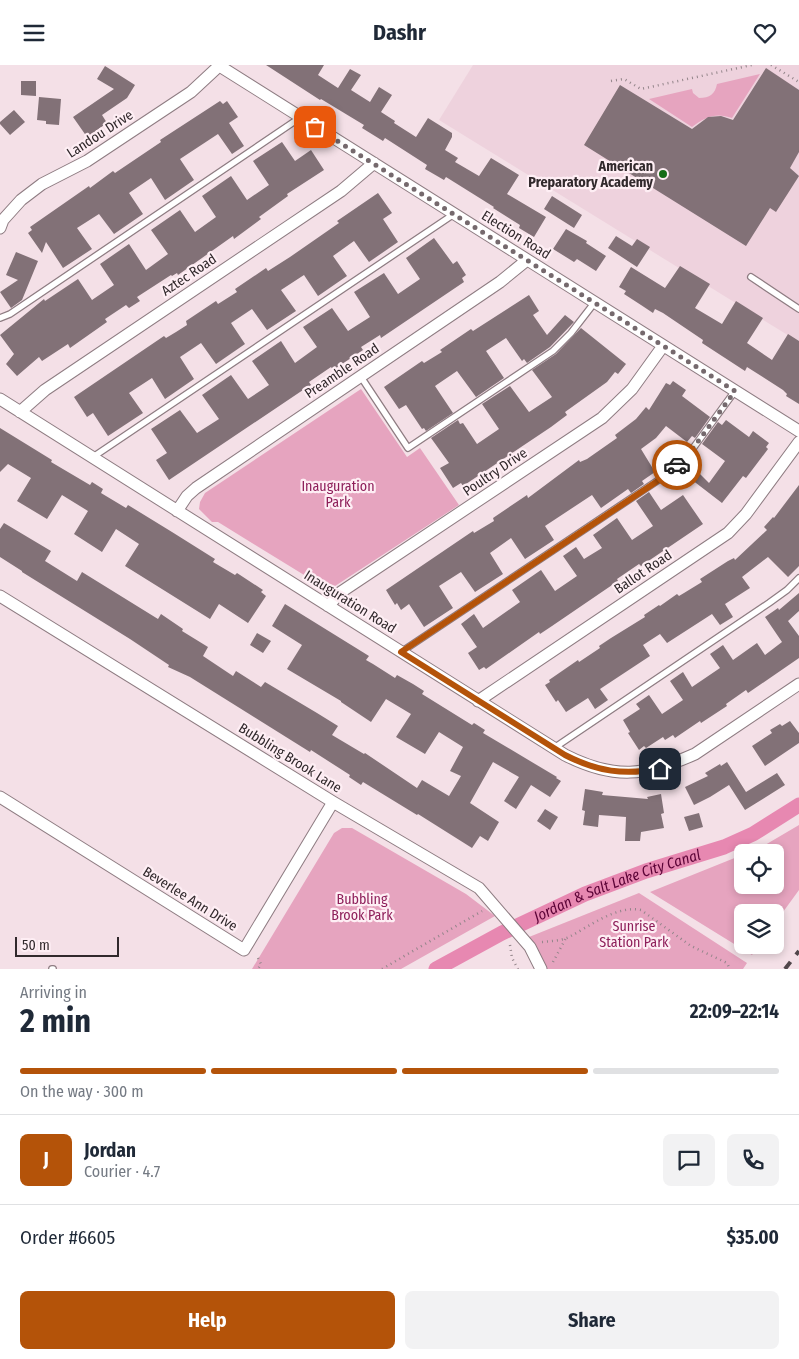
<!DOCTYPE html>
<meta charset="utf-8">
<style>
:root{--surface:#fff;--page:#f2f2f3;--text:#1f2937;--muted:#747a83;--line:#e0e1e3;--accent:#b45309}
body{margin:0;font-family:"Fira Sans Condensed",sans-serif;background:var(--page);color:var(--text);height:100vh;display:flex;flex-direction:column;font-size:19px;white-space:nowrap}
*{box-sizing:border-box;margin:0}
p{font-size:16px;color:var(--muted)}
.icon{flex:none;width:28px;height:28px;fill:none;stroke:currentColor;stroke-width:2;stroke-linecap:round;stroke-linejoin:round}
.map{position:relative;height:904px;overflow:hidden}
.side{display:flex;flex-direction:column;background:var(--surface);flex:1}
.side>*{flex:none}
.fabs{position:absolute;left:734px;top:779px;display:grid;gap:10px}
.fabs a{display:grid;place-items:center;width:50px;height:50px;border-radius:8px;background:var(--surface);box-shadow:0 2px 8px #0003;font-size:25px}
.scale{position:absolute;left:15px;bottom:12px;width:104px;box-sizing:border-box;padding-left:5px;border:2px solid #31292c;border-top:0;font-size:14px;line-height:18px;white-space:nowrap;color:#31292c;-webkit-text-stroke:4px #feeef4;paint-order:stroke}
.pin{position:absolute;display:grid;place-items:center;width:42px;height:42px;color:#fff;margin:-21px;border-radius:10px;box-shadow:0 2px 8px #0006}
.courier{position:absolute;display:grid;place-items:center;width:50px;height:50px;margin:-25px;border:4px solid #b45309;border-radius:50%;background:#fff;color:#222;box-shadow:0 1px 6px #0007}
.headline em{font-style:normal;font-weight:700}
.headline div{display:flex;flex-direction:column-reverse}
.headline{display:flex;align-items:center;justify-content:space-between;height:85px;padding:0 20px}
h1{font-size:32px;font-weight:700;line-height:38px}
.bar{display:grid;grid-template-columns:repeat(4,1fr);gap:8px 5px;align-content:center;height:60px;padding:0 20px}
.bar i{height:6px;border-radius:4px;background:var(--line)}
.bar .selected{background:var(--accent)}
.bar p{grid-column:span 4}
.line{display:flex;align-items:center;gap:12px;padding:0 20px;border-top:1px solid var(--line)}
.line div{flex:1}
.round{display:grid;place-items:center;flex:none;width:52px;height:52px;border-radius:8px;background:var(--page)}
.action{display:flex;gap:10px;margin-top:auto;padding:10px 20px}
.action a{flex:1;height:58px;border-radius:8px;background:var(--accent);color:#fff;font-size:20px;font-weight:700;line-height:58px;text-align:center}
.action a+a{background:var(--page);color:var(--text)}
header{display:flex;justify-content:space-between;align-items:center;height:65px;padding:0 20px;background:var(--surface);font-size:22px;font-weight:700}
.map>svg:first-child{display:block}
.built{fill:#eed2dd}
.green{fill:#e6a4bf}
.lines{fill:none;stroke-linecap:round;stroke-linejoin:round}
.canal{stroke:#e788b1;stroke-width:15}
.building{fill:#827177}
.service-casing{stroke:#8e7c82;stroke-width:8}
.minor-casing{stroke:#8e7c82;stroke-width:13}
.path{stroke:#93858a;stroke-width:2.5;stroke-dasharray:1 4;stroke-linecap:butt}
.service{stroke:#fff;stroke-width:5.5}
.minor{stroke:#fff;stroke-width:11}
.rail{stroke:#51474b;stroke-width:4;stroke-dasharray:9 9;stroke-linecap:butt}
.done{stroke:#75696d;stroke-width:5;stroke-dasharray:0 9}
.route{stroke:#b45309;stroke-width:6}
.poi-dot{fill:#156d17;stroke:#feeef4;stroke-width:2}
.labels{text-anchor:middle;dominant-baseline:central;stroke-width:4.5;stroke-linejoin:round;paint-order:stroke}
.street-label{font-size:14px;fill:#31292c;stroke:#feeef4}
.poi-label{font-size:14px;font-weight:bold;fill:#31292c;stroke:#feeef4;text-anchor:end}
.park-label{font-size:14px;fill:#8e1f5a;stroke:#feeef4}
.water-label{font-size:15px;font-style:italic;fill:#5b0336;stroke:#feeef4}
</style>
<header><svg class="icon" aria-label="menu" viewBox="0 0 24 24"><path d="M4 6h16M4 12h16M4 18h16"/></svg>Dashr<svg class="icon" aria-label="heart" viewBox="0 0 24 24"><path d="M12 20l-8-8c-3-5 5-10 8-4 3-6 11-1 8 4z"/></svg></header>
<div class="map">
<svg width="799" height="904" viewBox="0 0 799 904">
<rect width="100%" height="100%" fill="#f4e0e7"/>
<path class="built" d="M473,0h326v277l-360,-222z"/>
<path class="green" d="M760,9l-28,44c-16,-6 -27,-1 -40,9l-43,-28 43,-10 1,4 6,5c11,0 16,-4 18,-14z
M361,324l46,68 13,-9 39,57 -127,83c-11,2 -18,0 -23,-10l-91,-56h-6l-13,-13 1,-7 5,-9z
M799,760v65l-24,33v-10h-33v32h17l-7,10 -102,-63 92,-37v30h33v-32l-27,-1 17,-7z
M342,763h10l114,66 29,22 -94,53h-149l82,-136z
M639,828l108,70 -4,6h-196l-18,-32z"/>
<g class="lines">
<path class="canal" id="s1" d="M436,904l66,-36 83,-39 61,-23 78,-24 29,-13 46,-29"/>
</g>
<path class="building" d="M266,0h58l-6,10 20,13 12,-19 11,6 -10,15 19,12 9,-15 13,8 -11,17 14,9 -1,2 22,14 12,-19 24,15v4l-7,13 13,8 -3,4 24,14 12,-18 28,17 -12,19 39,23 -12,20 -15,-9 1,-3 -27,-17 1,-1 -48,-30 -2,3 -19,-11 2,-4 -42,-27 -2,3 -21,-13 2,-3 -43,-26 -1,1z
M105,1l30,19 -8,13 -25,17 5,8 -20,14 -14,-20 41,-28 -17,-10z
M766,3l33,22v62l-9,16 9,8 -23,36 -6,-4 -24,38 -162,-101 36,-60 72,44 16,-12 13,-1 12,4z
M21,16h15v15l-15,-1z
M39,32l22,2 -2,26 -13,-1v-3l-9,-1z
M220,36l3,3 4,-3 11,16 -9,6 15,23 -12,8 -14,-20 -38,25 14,21 -29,20 -14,-22 -22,15 14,21 -29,20 -15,-20 -22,14 15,21 -29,19 -17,-26 -4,11 -14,-20 4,-3 -2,-3 59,-41 1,2 23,-17 2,2 46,-31 -1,-2z
M14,45l11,12 -15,13 -10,-11v-2z
M282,77l13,19 16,-11 13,20 -37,24 1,2 -29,21 2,2 -27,20 -1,-3 -55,39 -1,-2 -5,3 -1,-1 -34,22 3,4 -11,7 -3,-3 -21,14 2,3 -37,26 -2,-4 -26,17 -3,-4 -22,19 -11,-12 8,-10 -14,-19 44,-36 1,2 33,-22 14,21 22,-15 -14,-21 29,-20 17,26 22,-16 -17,-24 29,-20 15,22 21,-15 -14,-21 29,-20 16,24 22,-15 -16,-24z
M378,128l14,20 -9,6 15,23 -29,20 -15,-21 -21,15 14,20 -29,20 -14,-21 -23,15 15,21 -29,19 -15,-21 -21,14 14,21 -29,20 -15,-21 -21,14 14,22 -29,20 -13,-21 -23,15 14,20 -35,23 -15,-23 -6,4 -13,-20 90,-61 2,2 10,-6 11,-7 -1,-4 30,-20 2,3 19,-12 -2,-3 31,-21 2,3 22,-14 49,-34 -2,-2z
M552,131l30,19 -8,13 -30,-19z
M566,164l21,12 -1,2 20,13 -10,15 -19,-12 -3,3 -21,-13z
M616,171l16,10 5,-7 13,8 -13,20 -29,-19z
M434,173l19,26 4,-3 9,14 -4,3 2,4 -83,56 -1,-3 -19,12 2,3 -30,20 -2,-3 -22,15 2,3 -11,7 -131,88 -13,-20 11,-7 -16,-24 29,-19 17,23 22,-14 -17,-24 29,-20 17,24 21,-14 -17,-24 29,-20 14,22 22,-16 -14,-20 29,-19 16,23 22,-14 -16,-25 30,-19 14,21 22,-15 -14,-21z
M16,187l22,9 -16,39 -11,8 -11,-16 18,-12 -12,-5z
M680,201l30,18 -15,24 27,16 14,-23 27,17 -16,25 25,17 16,-26 11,7v63l-13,-8 1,-2 -4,-4 -36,-23 -2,4 -43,-28 1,-3 -40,-27 -8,-4 -2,4 -12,-8 -17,-11 2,-3 -7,-4 12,-20 34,21z
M529,230l10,16 -6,4 14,20 18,-20 9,7 -24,25 -23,16 -3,-4 -2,2 -16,-23 -20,13 18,27 -28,19 -19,-26 -22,15 18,27 -27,18 -2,-3 -2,1 -16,-24 -7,4 -15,-22 38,-26 2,2 18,-11 -2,-2 31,-21 2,2z
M581,263l45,36 -8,10 -3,-2 -8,10 -42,30 2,3 -16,12 -88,59 -2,-3 -8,5 -13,-20 9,-5 -18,-25 27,-18 2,4 3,-1 14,21 22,-15 -17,-25 28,-18 19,26 23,-15 -20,-27 24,-16z
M673,316l13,9 -4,6 28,21 -15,21 -3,-2 -5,6 -21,-16 -10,12 -15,11 14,23 -13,9 2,3 -13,9 -3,-4 -27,19 -9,-13 -47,31 9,14 -29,19 -14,-21 -21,15 13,21 -28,18 -14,-20 -22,14 14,22 -29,19 -15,-23 -8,6 -4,-7 -2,2 -9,-15 87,-59 1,2 20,-12 -1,-3 34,-23 1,3 51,-38 1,2 7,-3 30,-21 -2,-3 21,-16 10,-12 3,3 17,-27 4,2z
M726,355l23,17 4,-6 16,12 -3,4 2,2 -22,29 -3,-2 -21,27 -39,-30 8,-8 18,18 16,-22 -23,-17 16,-22 4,3z
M0,363l52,32 -1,2 39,23 2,-3 11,7 -2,4 25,15 2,-3 44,27 43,27 -2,3 22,13 2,-2 26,17 -2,2 5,4 -18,27 -29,-19 -9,15 -85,-53 14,-22 -23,-15 -14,23 -28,-18 14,-23 -26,-16 -15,24 -30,-18 14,-23 -23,-14 -8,8z
M799,420v81l-11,11 -20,-20 -26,20 8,11 -25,16 8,13 -13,8 -8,-11 -45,29 -7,-9 -17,11 7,11 -50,33 8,11 -13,9 -7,-11 -22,14 -8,-12 -2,2 -11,-17 5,-3 -1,-2 29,-20 1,2 21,-14 -1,-2 12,-8 34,-21 -1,-2 15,-10 1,1 17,-12 2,2 5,-3 18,-11 -2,-3 28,-18 6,-3 1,2 32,-30 -3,-3 9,-10 1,1z
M649,427l12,18 22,-15 20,29 -62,42 -2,-2 -22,15 1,2 -66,45 -12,8 -1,-2 -53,37 -2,-2 -5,3 -11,-17 9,-6 -16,-23 13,-10 9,14 37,-26 -8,-12 29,-20 14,21 22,-15 -14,-20 13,-9 8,12 18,-11 -9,-13 24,-17 15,22 21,-14 -17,-25z
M4,458l47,28 -6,10 32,20 5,-9 76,47 3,-5 22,15 -1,2 26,16 -5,9 30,20 3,-5 25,16 4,-5 52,31 21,13 -6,9 32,19 1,-1 52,35 5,-8 27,16 12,-20 -11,-5 13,-24 -24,-15 -14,22 -29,-17 15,-23 -25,-15 -15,23 -30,-20v-1l-54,-32 15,-24 -30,-19 13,-22 84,52 -3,4 7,4 22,14 2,-3 16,9 11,7 -2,3 50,31 2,-2 11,7 -2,3 74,44 -1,1 5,3 -11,16 -19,-12 -15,24 -12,-8 15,-24 -26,-15 -23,41 29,19 -11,19 -8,-5 -8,12 -54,-34 -1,1 -54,-33 -2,3 -12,-8 1,-2 -39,-25 -1,2 -120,-75 -22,-10 1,-2 -39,-26 -108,-67v-1l-22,-14v-28z
M799,528v18l-11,10 11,15v22l-51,35 -2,-3 -20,14 1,2 -26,17 -1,-2 -25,17 -2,-3 -8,5 -2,-3 -17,11 -2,-2 -5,4 -11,-17 2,-1 -7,-12 17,-11 -4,-5 13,-9 13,19 21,-14 -13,-19 13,-9 9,15 28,-19 -10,-14 13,-9 10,15 24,-17 8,12 17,-13 -17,-25 13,-9 1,2z
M257,568l14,8 -8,12 -13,-8z
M790,656l9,12v10l-34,23 -13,-20 20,-13 -2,-3 10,-6 2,2z
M727,697l19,30 31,-19 8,12 -40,25 -16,-25 -19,12 -16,8 -9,-18 23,-11 -3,-3 15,-9 1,2z
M585,724l18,3 -1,3 46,4 -1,-2 14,-3 3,19 -3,1 3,14 -23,4 -1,9h-15l1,-24 -27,-2 -1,12 -15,-2 2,-14 -3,-1z
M545,744l13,8 -8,13 -13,-9z
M699,748l4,14 -14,4 -5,-14z"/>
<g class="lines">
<g class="service-casing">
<path id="service" d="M751,212l48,32
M0,253l10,-4 291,-197
M361,312l47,71 145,-97 18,-18 24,-31
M93,392l361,-243
M401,587l268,-179 22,-22 44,-60
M554,683l215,-145 18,-13 12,-12
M52,904h1"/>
</g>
<g class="minor-casing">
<path id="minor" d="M218,0l581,366
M0,163l3,-8 18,-20 21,-16 45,-23 104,-69 28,-26
M0,334l565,356c49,25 81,21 130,-1l104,-70
M20,347l25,-22 296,-199 33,-28
M177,446l10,-15 9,-8 304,-206 27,-22
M0,531l333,206 146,86 51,59 11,22
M328,541l13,-14 261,-174 30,-29 31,-43
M478,636l250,-168 18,-19 53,-72
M0,732l244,153 89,-148"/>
</g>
<path class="path" d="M771,0l28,17
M611,16l13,-2 17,10 111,-24
M542,877c9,-1 18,-1 27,-5 21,-11 48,-32 72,-27l50,36 36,17 3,6
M510,880l2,13 6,11
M258,893l3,6 -3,5
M553,897l13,-24
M382,904l100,-58"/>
<use href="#service" class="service"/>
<use href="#minor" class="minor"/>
<path class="rail" d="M785,904l14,-18"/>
</g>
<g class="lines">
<path class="done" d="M315,62l420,264 -44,60 -14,14"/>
<path class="route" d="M660,704c-37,6 -62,3 -95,-14l-164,-103 255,-170 21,-17"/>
</g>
<circle class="poi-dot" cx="663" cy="109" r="5"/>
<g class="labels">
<g class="street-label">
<text transform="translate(100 69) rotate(-33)">Landou Drive</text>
<text transform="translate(516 170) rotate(32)">Election Road</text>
<text transform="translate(189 210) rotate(-34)">Aztec Road</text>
<text transform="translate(342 306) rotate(-34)">Preamble Road</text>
<text transform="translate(495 407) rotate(-34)">Poultry Drive</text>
<text transform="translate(643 507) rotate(-34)">Ballot Road</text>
<text transform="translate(350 537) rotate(32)">Inauguration Road</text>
<text transform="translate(290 693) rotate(32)">Bubbling Brook Lane</text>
<text transform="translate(190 834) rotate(32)">Beverlee Ann Drive</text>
</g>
<g class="poi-label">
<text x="653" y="101">American<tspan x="653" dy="16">Preparatory Academy</tspan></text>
</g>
<g class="park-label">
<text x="338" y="421">Inauguration<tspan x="338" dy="16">Park</tspan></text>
<text x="362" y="834">Bubbling<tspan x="362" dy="16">Brook Park</tspan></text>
<text x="634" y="861">Sunrise<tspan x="634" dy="16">Station Park</tspan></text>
</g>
<g class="water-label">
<text stroke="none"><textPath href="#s1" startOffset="200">Jordan &amp; Salt Lake City Canal</textPath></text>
</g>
</g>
</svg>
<div class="fabs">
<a><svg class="icon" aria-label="locate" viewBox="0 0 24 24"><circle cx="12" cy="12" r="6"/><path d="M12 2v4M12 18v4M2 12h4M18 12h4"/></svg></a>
<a><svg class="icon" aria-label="layers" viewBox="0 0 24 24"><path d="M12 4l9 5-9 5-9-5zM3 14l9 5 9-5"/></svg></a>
</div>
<div class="scale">50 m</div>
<div class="pin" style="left:315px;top:62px;background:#ea580c"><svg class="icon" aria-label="bag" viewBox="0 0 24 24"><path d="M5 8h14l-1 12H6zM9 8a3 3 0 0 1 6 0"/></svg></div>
<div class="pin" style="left:660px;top:704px;background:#1f2937"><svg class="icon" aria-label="home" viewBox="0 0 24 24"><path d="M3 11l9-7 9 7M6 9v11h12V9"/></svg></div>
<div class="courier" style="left:677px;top:400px"><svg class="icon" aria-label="car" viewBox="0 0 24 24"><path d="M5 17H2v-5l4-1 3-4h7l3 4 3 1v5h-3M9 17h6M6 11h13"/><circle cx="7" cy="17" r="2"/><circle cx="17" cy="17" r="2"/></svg></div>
</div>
<section class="side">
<div class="headline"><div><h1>2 min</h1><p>Arriving in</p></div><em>22:09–22:14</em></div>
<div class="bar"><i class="selected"></i><i class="selected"></i><i class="selected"></i><i></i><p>On the way · 300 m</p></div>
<div class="line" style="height:90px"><b class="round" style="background:var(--accent);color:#fff">J</b><div><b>Jordan</b><p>Courier · 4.7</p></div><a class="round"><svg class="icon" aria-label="chat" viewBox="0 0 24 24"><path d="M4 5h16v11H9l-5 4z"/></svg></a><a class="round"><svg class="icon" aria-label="phone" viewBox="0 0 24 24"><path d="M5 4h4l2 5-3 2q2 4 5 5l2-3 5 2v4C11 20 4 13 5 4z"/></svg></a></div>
<div class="line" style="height:65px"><div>Order #6605</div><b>$35.00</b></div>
<div class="action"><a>Help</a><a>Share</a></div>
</section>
